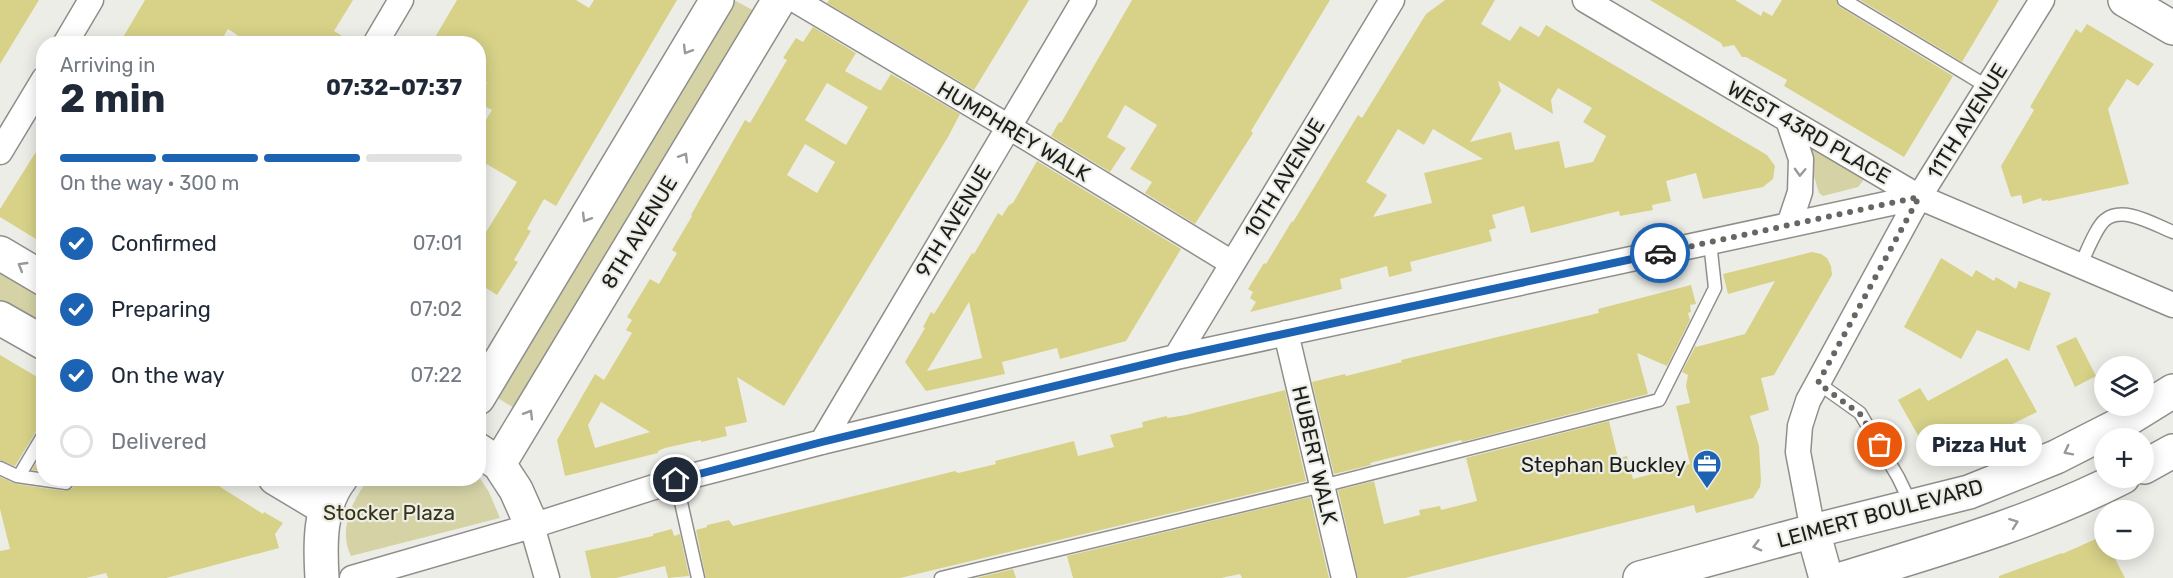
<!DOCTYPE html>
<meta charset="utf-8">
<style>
:root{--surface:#fff;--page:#f2f2f3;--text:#1f2937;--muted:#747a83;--line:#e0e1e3;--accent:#1d63b3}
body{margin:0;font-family:Rubik,sans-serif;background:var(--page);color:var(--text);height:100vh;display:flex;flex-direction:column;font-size:22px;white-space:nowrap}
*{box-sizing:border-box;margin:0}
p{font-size:20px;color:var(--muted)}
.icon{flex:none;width:33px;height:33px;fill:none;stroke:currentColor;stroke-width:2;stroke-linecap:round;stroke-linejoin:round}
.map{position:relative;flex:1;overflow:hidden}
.sheet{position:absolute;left:36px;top:36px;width:450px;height:450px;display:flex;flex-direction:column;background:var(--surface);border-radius:24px;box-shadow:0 3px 15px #0003}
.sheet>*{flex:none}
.buttons{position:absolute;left:2094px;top:356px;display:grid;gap:12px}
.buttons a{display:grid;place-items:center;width:60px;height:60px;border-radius:50%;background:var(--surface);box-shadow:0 3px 15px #0003;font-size:30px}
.pin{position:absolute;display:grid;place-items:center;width:51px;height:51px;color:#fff;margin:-26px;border:3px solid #fff;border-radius:50%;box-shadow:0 2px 6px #0007}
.courier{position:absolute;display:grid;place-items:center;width:60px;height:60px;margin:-30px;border:4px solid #1d63b3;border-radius:50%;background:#fff;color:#222;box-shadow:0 2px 8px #0007}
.bubble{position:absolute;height:42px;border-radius:21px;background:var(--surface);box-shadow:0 3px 15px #0003;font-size:20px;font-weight:700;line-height:42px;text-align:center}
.overview em{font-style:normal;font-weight:700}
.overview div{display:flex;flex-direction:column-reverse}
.overview{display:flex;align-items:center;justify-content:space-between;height:102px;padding:0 24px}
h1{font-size:39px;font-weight:700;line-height:45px}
.bar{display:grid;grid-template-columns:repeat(4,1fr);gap:9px 6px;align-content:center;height:72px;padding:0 24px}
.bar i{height:8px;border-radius:4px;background:var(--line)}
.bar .current{background:var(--accent)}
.bar p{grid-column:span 4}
ol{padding:0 24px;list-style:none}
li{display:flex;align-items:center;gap:18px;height:66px}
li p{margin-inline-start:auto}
li .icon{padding:6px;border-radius:50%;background:var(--accent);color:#fff;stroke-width:4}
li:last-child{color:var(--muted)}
li i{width:33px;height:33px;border:3px solid var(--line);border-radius:50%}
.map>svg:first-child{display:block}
.green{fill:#d5d3a6}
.building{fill:#d7d288;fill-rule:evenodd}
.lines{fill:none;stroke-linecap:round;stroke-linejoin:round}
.lane-casing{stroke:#8f8e8b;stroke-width:15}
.street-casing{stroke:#8f8e8b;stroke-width:27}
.secondary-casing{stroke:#8f8e8b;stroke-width:36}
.primary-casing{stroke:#8f8e8b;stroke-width:36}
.lane{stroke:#fff;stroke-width:12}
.street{stroke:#fff;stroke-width:24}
.secondary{stroke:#fff;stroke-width:33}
.primary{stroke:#fff;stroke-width:33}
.oneway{stroke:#999998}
.done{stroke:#666663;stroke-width:6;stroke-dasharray:0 10.8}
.route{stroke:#1d63b3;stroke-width:8}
.labels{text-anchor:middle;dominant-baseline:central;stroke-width:4.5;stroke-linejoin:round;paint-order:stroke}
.street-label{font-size:21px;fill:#1d1d1b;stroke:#edede8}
.poi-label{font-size:21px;fill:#1d1d1b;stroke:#edede8;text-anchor:end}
.park-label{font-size:21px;fill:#363413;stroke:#edede8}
</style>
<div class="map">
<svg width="2173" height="578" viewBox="0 0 2173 578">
<rect width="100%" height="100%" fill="#edede8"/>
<path class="green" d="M734,0l26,14 -239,398 -25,-15z
M1802,137l61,36v8l-5,6 -35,9 -4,-3z
M0,268l43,26v34l-43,-26z
M479,477l10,15 11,26 -149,38c-13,-26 1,-56 18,-77z"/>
<path class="building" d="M0,0h39l-39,64z
M145,0h208l-19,31 21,13h-104l-23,-15 -9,15h-100z
M457,0h119l13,8 5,-8h83l-121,206 -12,-7 -17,30 4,2 -17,29 4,2 -21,33 -19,-12v-38l39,-63 -39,-23v-26l14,-23 -14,-7v-5l9,-15 -9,-5v-34h-47z
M829,0h200l-55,90 -147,-87z
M1132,0h198l-79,131 2,2 -58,91 -50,-31 7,-11 -22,-13 27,-44 -32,-20 -18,32 19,11 -16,24 -59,-36 8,-14 2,1z
M1445,0h50l-14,24 29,17 10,-15 19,11 7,-12 221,130 8,11 -2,13 -10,8 -60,12 -7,-26 -30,8 5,20 -19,4 1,5 -33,6 -1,-5 -88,22 -7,-27 -32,9 4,13 -7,2 3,11 -82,21 2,9 -23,6 -2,-11 -47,13 2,10 -92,23 6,-10 -6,-4 3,-6 -5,-3 16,-26 2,1 26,-43 1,1 65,-107 4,3 64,-104zM1498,81l55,33 -2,-14 7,-12 34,20 -9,14 23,14 -13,26 -28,6 -6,-27 -44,9 -4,-18 -41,10 31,-51zM1398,129l26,16 9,-16 50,30 -59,14 8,30 -59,14 14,-22 -21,-13z
M1650,0h85l26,16 2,-5 9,5 10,-16h54l4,7 113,69 -49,81 -120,-71 3,-6 -41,-23h-4l-8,-12 -11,2 -2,-4z
M1860,0h139l-37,62z
M2087,24l67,40 -16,22 -11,-7 -19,30 21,75 -81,17v-1l-6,1 -1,-3 -18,6 -2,-9 -10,2 -10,-31 33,-56 -4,-3 46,-78 5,4z
M813,27l43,26 -11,18 34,19h2l10,-16 69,40 -12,23 -164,269 -47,-29 10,45 -22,5 2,9 -26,6v-2l-36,8 -7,3v2l-93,23 -8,-36 38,-66 9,6 28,-47 -6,-3 6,-10 -5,-3 23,-38 9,5 18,-31 -5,-3 20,-34 -1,-1 54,-95 5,3 37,-63 -4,-2 13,-20 7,4zM827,83l41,24 -22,38 -41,-25zM805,144l30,18 -18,31 -30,-18zM601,402l49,30 -55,16 -7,-23z
M44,139v88l-8,12 -36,-22v-8z
M1037,161l144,88 -55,92 -66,18 -3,-11 -55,14 3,12 -79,17 -21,-29 20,-34 -2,-1 8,-15 3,2 38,-61 2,1 24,-41 4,3 7,-11 4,-2zM969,302l13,56 -55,13z
M1812,252l9,2 6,4 4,8 1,9 -58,100 -13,3 8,32 -19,6 9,30 2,34 -1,7 -7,11 -57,15 -2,-8 -289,73h-47l-20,-88 36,-9 10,43 36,-9 -1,-5 21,-4 1,4 36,-9 -11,-43 143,-37 9,37 9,-2 6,23 57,-15 -14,-58 14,-3 -4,-17 2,-11 -6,-3 14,-27v2l49,-13 30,-53 -47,13 -5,-20z
M1941,258l31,19 4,-7 18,11 2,-4 20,12 3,-8 32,12 -22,58 -52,-21 -16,29 -57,-32z
M1691,285l5,19 -6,1 1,7 -3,1 2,7 -23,46 -30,-13 11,41 -186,48 -1,-2 -91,23 1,2 -37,9 -22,-92 33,-8 1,2 56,-14 -1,-2 198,-47 -1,-4z
M2076,337l20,39 -21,11 -19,-41z
M0,355l44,26v45l-7,4 -22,36 -15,-6z
M2007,358l30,54 -76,37 -6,-10 -27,14 -30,-53 22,-12 8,13z
M1285,390l21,91 -406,97h-194l-10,-48 11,-3v-2l22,-5 4,6 222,-55 3,2 38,-9 -1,-3 79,-20 4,15 36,-9 -4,-12 33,-8 -1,-5 25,-6v2l19,-3z
M44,451v20l-12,-1z
M0,477l16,7 49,7 8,-3v-10h133l57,36 1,-2 19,11 -8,11 4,14 -113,30h-58l-2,-5 -20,5h-86v-27l10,-2 -10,-40z
M1310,497l19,81h-87l-2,-4 -19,4h-148l-6,-22z
M672,529l2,7 6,-2 9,42 -21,2 -3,-12 -49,12h-25l-6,-27 68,-15v-2z
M2098,538h6v11h6l15,29h-126v-2l63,-23v1z
M1013,569l3,9h-40z"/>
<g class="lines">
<g class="lane-casing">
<path id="lane" d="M1844,0l144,87
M2080,266c6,-12 16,-39 25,-46 18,-15 50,5 68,12
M1818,383l42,30 38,64 14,29
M0,468l17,8 49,7
M19,476l25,-42
M676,480l22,98
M941,578l381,-92 337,-86 56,-112 -5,-46"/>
</g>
<g class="street-casing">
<path id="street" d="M795,0l214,127 223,136
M1585,0l334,197 254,108
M65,44l26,-44
M375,44l26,-44
M1788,120l13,39 -1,33 -11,33
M0,152l44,-73
M1286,333l58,245
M1176,357l216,-357
M822,442l262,-442
M532,526l15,52
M1813,531l-15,-79 2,-26 8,-25 111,-204 123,-197
M352,578l183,-53 141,-45 146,-38 354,-85 743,-160"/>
</g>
<g class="secondary-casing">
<path id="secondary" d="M2125,0l48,28
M0,253l44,26
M0,318l44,25
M478,398l239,-398
M478,450l21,14 17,26 16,36
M499,464l280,-464
M275,478l50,30
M1813,531l13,47
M322,578c-2,-33 -3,-72 19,-100"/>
</g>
<g class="primary-casing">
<path id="primary" d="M2144,467l29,-16
M1640,578l173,-47 156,-39 87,-35 59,-30 58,-36
M1845,578c94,-29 190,-56 278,-101"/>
</g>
<use href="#lane" class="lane"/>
<use href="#street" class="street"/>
<use href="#secondary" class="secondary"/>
<use href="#primary" class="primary"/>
</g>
<defs><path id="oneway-chevron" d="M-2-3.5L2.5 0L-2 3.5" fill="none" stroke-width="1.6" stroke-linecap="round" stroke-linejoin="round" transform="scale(1.5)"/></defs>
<g class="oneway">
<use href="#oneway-chevron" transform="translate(687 50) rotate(121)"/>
<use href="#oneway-chevron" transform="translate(684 157) rotate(-59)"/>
<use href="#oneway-chevron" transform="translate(1800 172) rotate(92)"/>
<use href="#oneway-chevron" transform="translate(586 218) rotate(121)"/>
<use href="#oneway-chevron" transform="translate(22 266) rotate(-149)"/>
<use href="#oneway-chevron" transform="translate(529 414) rotate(-59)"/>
<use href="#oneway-chevron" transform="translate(2068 451) rotate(153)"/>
<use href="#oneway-chevron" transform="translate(2014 523) rotate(-20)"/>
<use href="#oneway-chevron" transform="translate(1757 546) rotate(165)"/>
</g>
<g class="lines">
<path class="done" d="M1660,253l259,-56 -101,186 42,31 20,31"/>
<path class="route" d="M676,480l146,-38 354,-85 484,-104"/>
</g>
<defs>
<g id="office-pin" transform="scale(1.5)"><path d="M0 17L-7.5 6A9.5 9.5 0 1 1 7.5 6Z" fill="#1d63b3" stroke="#edede8"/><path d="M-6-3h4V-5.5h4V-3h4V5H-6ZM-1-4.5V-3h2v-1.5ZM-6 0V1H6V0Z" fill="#fff"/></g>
</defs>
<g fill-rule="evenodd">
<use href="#office-pin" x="1707" y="464"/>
</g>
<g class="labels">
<g class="street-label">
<text transform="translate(1967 121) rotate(-58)">11TH AVENUE</text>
<text transform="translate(1014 131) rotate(31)">HUMPHREY WALK</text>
<text transform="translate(1809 132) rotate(30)">WEST 43RD PLACE</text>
<text transform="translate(1284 178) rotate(-59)">10TH AVENUE</text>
<text transform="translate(953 221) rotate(-59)">9TH AVENUE</text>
<text transform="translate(639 232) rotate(-59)">8TH AVENUE</text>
<text transform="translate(1315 455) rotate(77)">HUBERT WALK</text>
<text transform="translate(1880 513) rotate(-15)">LEIMERT BOULEVARD</text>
</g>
<g class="poi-label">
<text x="1686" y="464">Stephan Buckley</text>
</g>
<g class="park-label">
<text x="389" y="512">Stocker Plaza</text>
</g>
</g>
</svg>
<div class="buttons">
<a><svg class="icon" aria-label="layers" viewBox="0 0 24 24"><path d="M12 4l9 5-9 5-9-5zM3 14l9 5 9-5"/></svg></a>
<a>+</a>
<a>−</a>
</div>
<div class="pin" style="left:1880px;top:445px;background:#ea580c"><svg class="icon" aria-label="bag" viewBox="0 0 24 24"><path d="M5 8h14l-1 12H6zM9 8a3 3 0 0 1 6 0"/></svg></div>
<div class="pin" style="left:676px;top:480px;background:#1f2937"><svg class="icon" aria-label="home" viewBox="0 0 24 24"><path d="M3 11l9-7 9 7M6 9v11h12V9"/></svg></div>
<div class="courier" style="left:1660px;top:253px"><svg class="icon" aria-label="car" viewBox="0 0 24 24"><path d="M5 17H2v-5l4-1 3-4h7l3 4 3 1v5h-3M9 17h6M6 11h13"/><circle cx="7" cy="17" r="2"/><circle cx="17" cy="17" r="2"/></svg></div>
<div class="bubble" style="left:1916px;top:424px;width:126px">Pizza Hut</div>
<section class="sheet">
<div class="overview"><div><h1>2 min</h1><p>Arriving in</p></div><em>07:32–07:37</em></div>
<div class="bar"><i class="current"></i><i class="current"></i><i class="current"></i><i></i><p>On the way · 300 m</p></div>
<ol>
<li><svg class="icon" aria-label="check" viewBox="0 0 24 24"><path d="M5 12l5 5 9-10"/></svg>Confirmed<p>07:01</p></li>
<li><svg class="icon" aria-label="check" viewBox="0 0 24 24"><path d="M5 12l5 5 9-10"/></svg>Preparing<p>07:02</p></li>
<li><svg class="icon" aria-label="check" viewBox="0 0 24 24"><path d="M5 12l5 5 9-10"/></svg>On the way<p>07:22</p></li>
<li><i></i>Delivered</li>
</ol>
</section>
</div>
